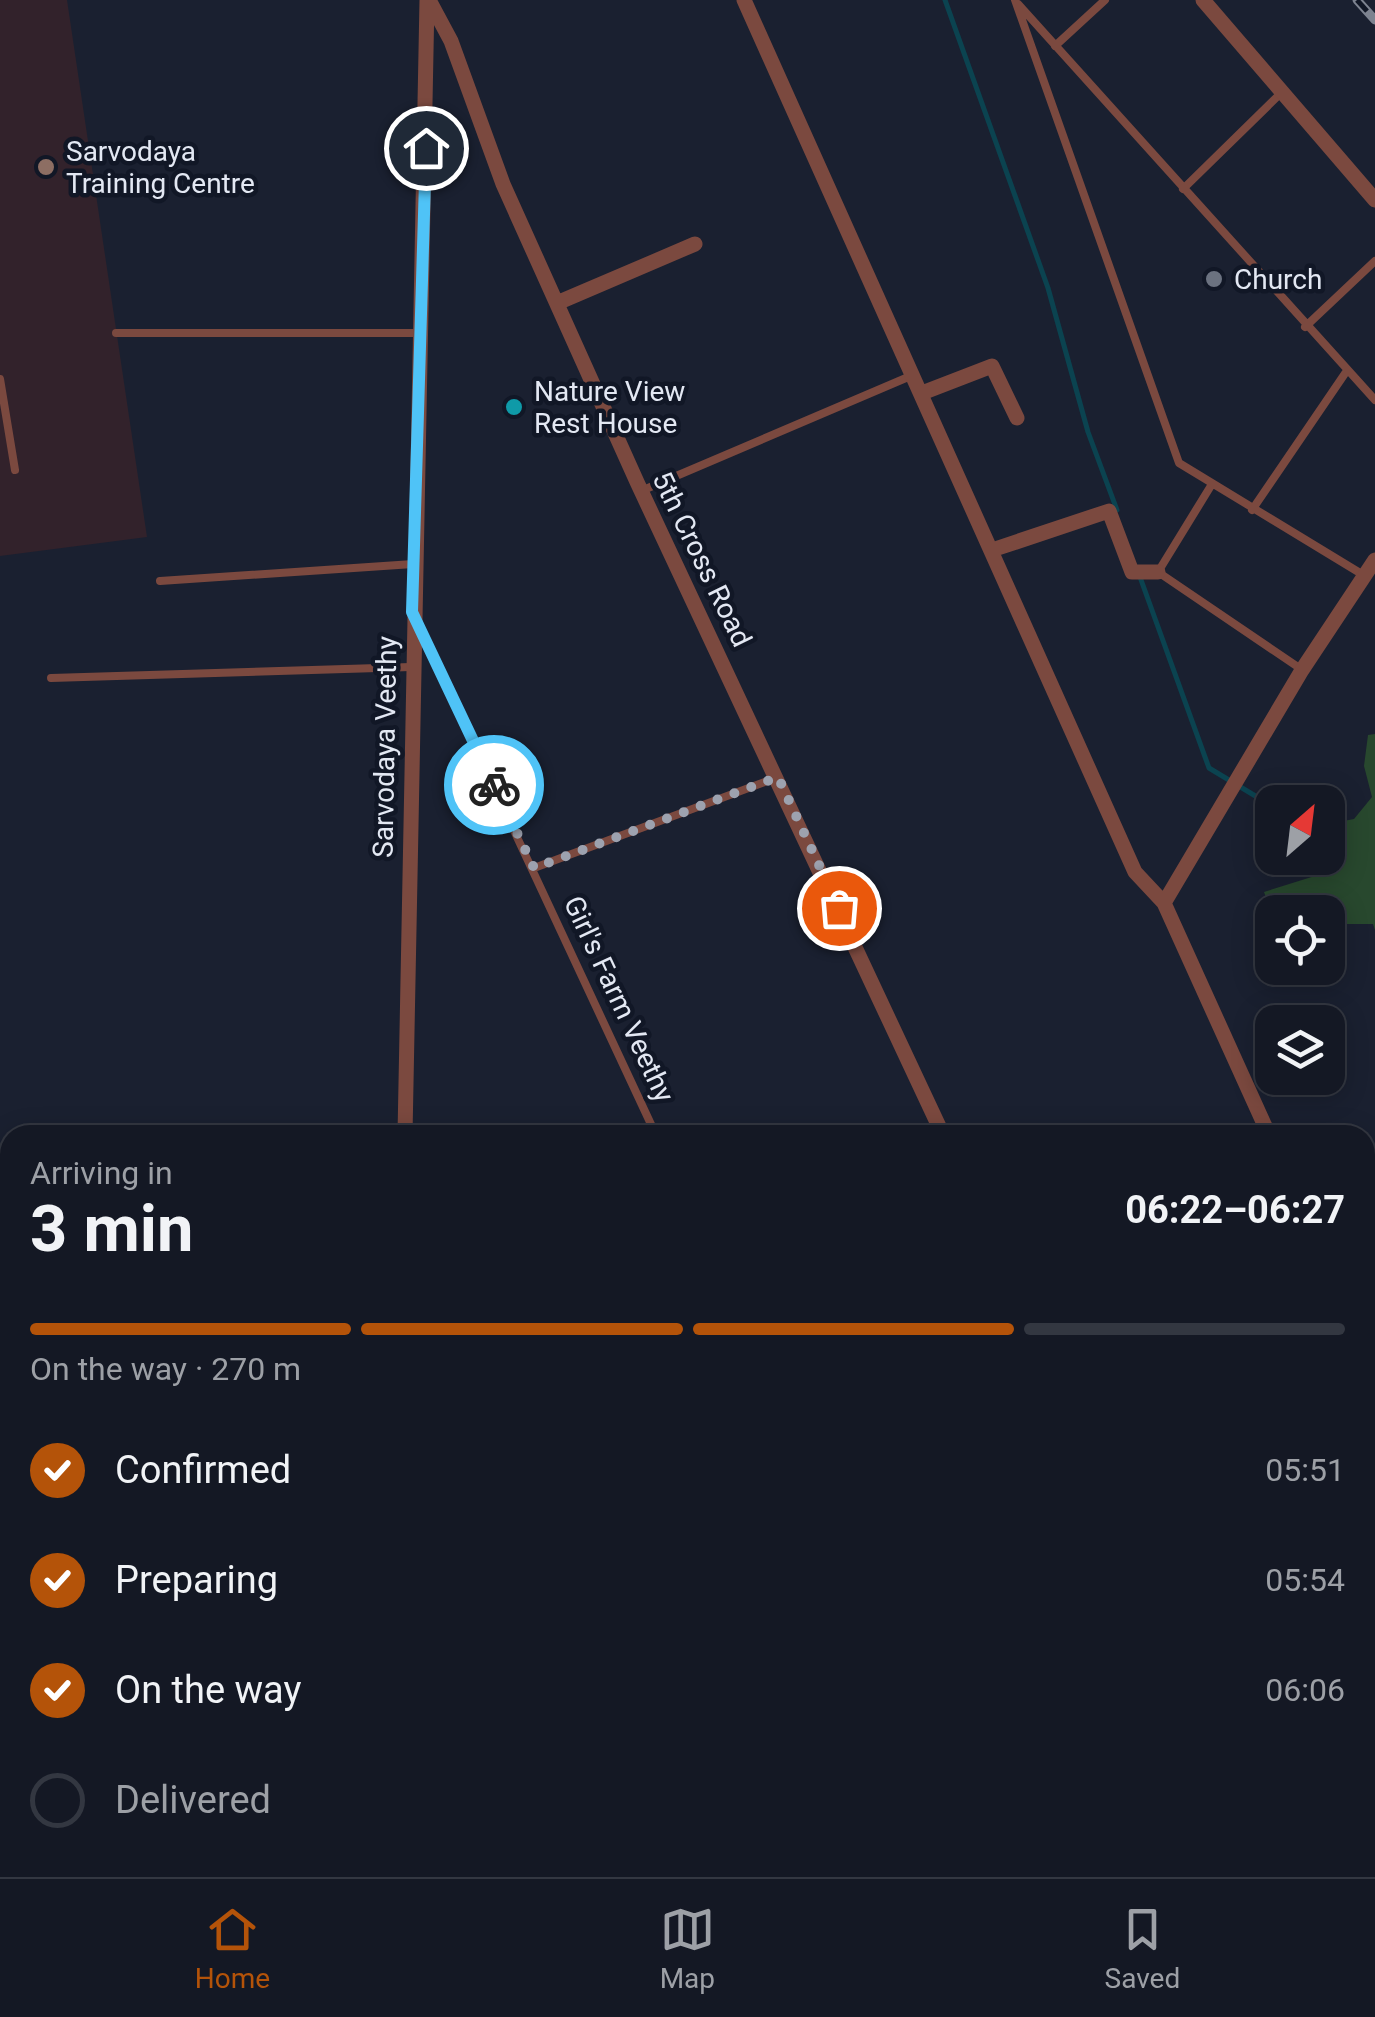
<!DOCTYPE html>
<meta charset="utf-8">
<style>
:root{--surface:#141824;--page:#1d212c;--text:#f1f3f6;--muted:#9da0a6;--line:#333741;--accent:#b45309}
body{margin:0;font-family:Roboto,sans-serif;background:var(--page);color:var(--text);height:100vh;display:flex;flex-direction:column;font-size:38px;white-space:nowrap}
*{box-sizing:border-box;margin:0}
p{font-size:32px;color:var(--muted)}
.icon{flex:none;width:55px;height:55px;fill:none;stroke:currentColor;stroke-width:2;stroke-linecap:round;stroke-linejoin:round}
.map{position:relative;flex:1;overflow:hidden}
.side{position:absolute;left:0px;top:1125px;width:1375px;height:752px;display:flex;flex-direction:column;background:var(--surface);border-radius:30px 30px 0 0;box-shadow:0 5px 25px #0003,0 0 0 2px var(--line)}
.side>*{flex:none}
.needle{width:65px;rotate:28deg}
.controls{position:absolute;left:1255px;top:785px;display:grid;gap:20px}
.controls a{display:grid;place-items:center;width:90px;height:90px;border-radius:20px;background:var(--surface);box-shadow:0 5px 25px #0003,0 0 0 2px var(--line);font-size:50px}
.pin{position:absolute;display:grid;place-items:center;width:85px;height:85px;color:#fff;margin:-42px;border:5px solid #fff;border-radius:50%;box-shadow:0 2px 10px #0007}
.courier{position:absolute;display:grid;place-items:center;width:100px;height:100px;margin:-50px;border:8px solid #4fc3f7;border-radius:50%;background:#fff;color:#222;box-shadow:0 2px 12px #0007}
.headline em{font-style:normal;font-weight:700}
.headline div{display:flex;flex-direction:column-reverse}
.headline{display:flex;align-items:center;justify-content:space-between;height:170px;padding:0 30px}
h1{font-size:65px;font-weight:700;line-height:75px}
.bar{display:grid;grid-template-columns:repeat(4,1fr);gap:15px 10px;align-content:center;height:120px;padding:0 30px}
.bar i{height:12px;border-radius:8px;background:var(--line)}
.bar .active{background:var(--accent)}
.bar p{grid-column:span 4}
ol{padding:0 30px;list-style:none}
li{display:flex;align-items:center;gap:30px;height:110px}
li p{margin-inline-start:auto}
li .icon{padding:10px;border-radius:50%;background:var(--accent);color:#fff;stroke-width:4}
li:last-child{color:var(--muted)}
li i{width:55px;height:55px;border:5px solid var(--line);border-radius:50%}
.tab-bar{display:flex;justify-content:space-around;align-items:center;height:140px;border-top:2px solid var(--line);background:var(--surface);font-size:28px;color:var(--muted)}
.tab-bar a{display:grid;justify-items:center;gap:5px}
.tab-bar .active{color:var(--accent)}
.map>svg:first-child{display:block}
.education{fill:#32222b}
.green{fill:#28482e}
.lines{fill:none;stroke-linecap:round;stroke-linejoin:round}
.stream{stroke:#0b4350;stroke-width:5}
.lane{stroke:#7b493f;stroke-width:8}
.street{stroke:#7b493f;stroke-width:15}
.rail-casing{stroke:#7d8390;stroke-width:9}
.rail{stroke:#111726;stroke-width:5;stroke-dasharray:15;stroke-linecap:butt}
.done{stroke:#9da2af;stroke-width:10;stroke-dasharray:0 18}
.route{stroke:#4fc3f7;stroke-width:12}
.education-dot{fill:#8d6e63;stroke:#111726;stroke-width:4}
.worship-dot{fill:#6b7280;stroke:#111726;stroke-width:4}
.culture-dot{fill:#0f9aa8;stroke:#111726;stroke-width:4}
.labels{text-anchor:middle;dominant-baseline:central;stroke-width:9;stroke-linejoin:round;paint-order:stroke}
.poi-label{font-size:28px;fill:#e3e8f3;stroke:#111726;text-anchor:start}
.street-label{font-size:28px;fill:#e3e8f3;stroke:#111726}
</style>
<div class="map">
<svg width="1375" height="1877" viewBox="0 0 1375 1877">
<rect width="100%" height="100%" fill="#1a2030"/>
<path class="education" d="M0,0h67l80,537 -147,19z"/>
<path class="green" d="M1375,734v196l-2,-6h-45v-12l-56,1 -8,-21 54,-17 -1,-17h11v-34l26,-5 18,-22 -8,-31 4,-31z
M0,1609l10,24v235h79l2,9h-91z"/>
<g class="lines">
<path class="stream" d="M945,0l103,288 40,144 29,78
M1140,577l69,191 63,38"/>
<path class="lane" d="M1015,0l164,463 186,113
M1018,4l357,396
M1055,46l50,-46
M1183,189l99,-97
M1305,327l70,-66
M116,333h305
M0,379l15,91
M1212,484l-54,88 143,97
M641,491l272,-116
M1252,510l94,-138
M160,581l253,-17
M418,625l238,510
M51,678l360,-11
M534,868l244,-91
M992,1868l4,9"/>
<path class="street" d="M429,0l22,41 52,143 134,298 306,653
M744,0l391,872 29,31 105,232
M1203,0l172,200
M557,303l138,-59
M922,393l70,-27 25,52
M992,550l117,-39 23,61h26
M1164,903l138,-233 73,-110
M405,1135l22,-1135
M1365,1300l10,2
M1365,1370l10,25
M580,1868l6,9
M1280,1868l4,9
M384,1877v-9"/>
<g class="rail-casing">
<path id="rail" d="M1357,0l18,20"/>
</g>
<use href="#rail" class="rail"/>
</g>
<g class="lines">
<path class="done" d="M494,785l40,83 244,-91 61,131"/>
<path class="route" d="M426,148l-14,464 82,173"/>
</g>
<circle class="education-dot" cx="46" cy="167" r="10"/>
<circle class="worship-dot" cx="1214" cy="279" r="10"/>
<circle class="culture-dot" cx="514" cy="407" r="10"/>
<g class="labels">
<g class="poi-label">
<text x="66" y="151">Sarvodaya<tspan x="66" dy="32">Training Centre</tspan></text>
<text x="1234" y="279">Church</text>
<text x="534" y="391">Nature View<tspan x="534" dy="32">Rest House</tspan></text>
</g>
<g class="street-label">
<text transform="translate(702 559) rotate(64)">5th Cross Road</text>
<text transform="translate(385 747) rotate(-89)">Sarvodaya Veethy</text>
<text transform="translate(619 999) rotate(65)">Girl's Farm Veethy</text>
</g>
</g>
</svg>
<div class="controls">
<a><svg class="needle" viewBox="-14 -14 28 28"><path d="M0-13l5 13h-10z" fill="#e53935"/><path d="M0 13l5-13h-10z" fill="#9da0a6"/></svg></a>
<a><svg class="icon" aria-label="locate" viewBox="0 0 24 24"><circle cx="12" cy="12" r="6"/><path d="M12 2v4M12 18v4M2 12h4M18 12h4"/></svg></a>
<a><svg class="icon" aria-label="layers" viewBox="0 0 24 24"><path d="M12 4l9 5-9 5-9-5zM3 14l9 5 9-5"/></svg></a>
</div>
<div class="pin" style="left:839px;top:908px;background:#ea580c"><svg class="icon" aria-label="bag" viewBox="0 0 24 24"><path d="M5 8h14l-1 12H6zM9 8a3 3 0 0 1 6 0"/></svg></div>
<div class="pin" style="left:426px;top:148px;background:#1f2937"><svg class="icon" aria-label="home" viewBox="0 0 24 24"><path d="M3 11l9-7 9 7M6 9v11h12V9"/></svg></div>
<div class="courier" style="left:494px;top:785px"><svg class="icon" aria-label="bike" viewBox="0 0 24 24"><circle cx="6" cy="16" r="4"/><circle cx="18" cy="16" r="4"/><path d="M6 16l4-8h5l3 8M10 8l3 8H6M13 5h3"/></svg></div>
<section class="side">
<div class="headline"><div><h1>3 min</h1><p>Arriving in</p></div><em>06:22–06:27</em></div>
<div class="bar"><i class="active"></i><i class="active"></i><i class="active"></i><i></i><p>On the way · 270 m</p></div>
<ol>
<li><svg class="icon" aria-label="check" viewBox="0 0 24 24"><path d="M5 12l5 5 9-10"/></svg>Confirmed<p>05:51</p></li>
<li><svg class="icon" aria-label="check" viewBox="0 0 24 24"><path d="M5 12l5 5 9-10"/></svg>Preparing<p>05:54</p></li>
<li><svg class="icon" aria-label="check" viewBox="0 0 24 24"><path d="M5 12l5 5 9-10"/></svg>On the way<p>06:06</p></li>
<li><i></i>Delivered</li>
</ol>
</section>
</div>
<nav class="tab-bar">
<a class="active"><svg class="icon" aria-label="home" viewBox="0 0 24 24"><path d="M3 11l9-7 9 7M6 9v11h12V9"/></svg>Home</a>
<a><svg class="icon" aria-label="map" viewBox="0 0 24 24"><path d="M3 6l6-2 6 2 6-2v14l-6 2-6-2-6 2zM9 4v14M15 6v14"/></svg>Map</a>
<a><svg class="icon" aria-label="saved" viewBox="0 0 24 24"><path d="M7 4h10v16l-5-4-5 4z"/></svg>Saved</a>
</nav>
